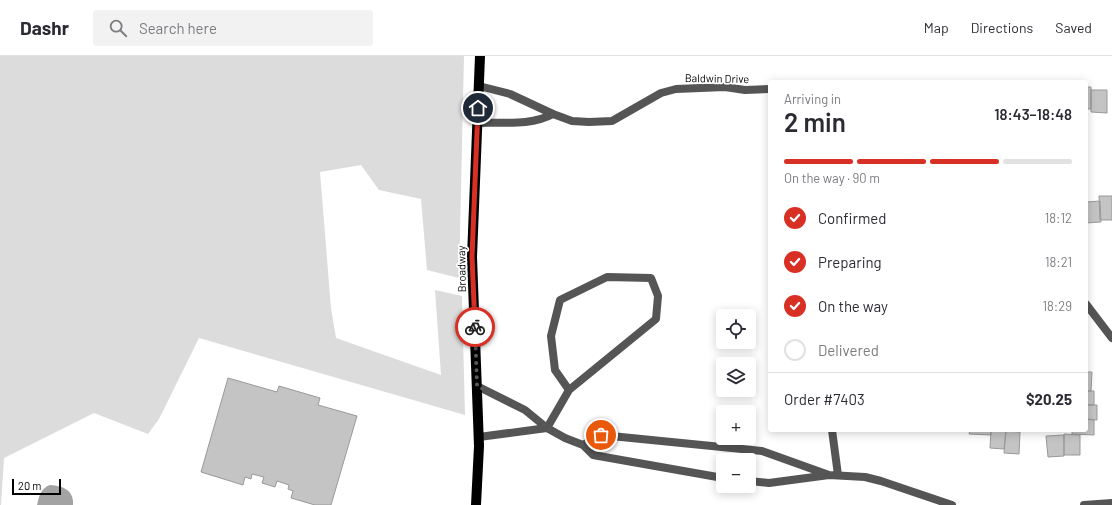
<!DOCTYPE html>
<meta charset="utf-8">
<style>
:root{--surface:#fff;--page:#f2f2f3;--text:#2b2b33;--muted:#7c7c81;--line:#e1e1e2;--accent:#d93025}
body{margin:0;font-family:Barlow,sans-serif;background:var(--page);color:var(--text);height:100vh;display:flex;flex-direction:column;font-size:15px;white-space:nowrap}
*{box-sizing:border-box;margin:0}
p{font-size:13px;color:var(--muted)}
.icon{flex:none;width:22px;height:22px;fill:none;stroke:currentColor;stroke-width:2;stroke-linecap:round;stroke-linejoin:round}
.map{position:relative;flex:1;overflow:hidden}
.panel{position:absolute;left:768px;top:24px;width:320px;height:352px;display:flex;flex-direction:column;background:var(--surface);border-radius:4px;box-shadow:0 2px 10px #0003}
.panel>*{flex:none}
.buttons{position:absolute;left:716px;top:253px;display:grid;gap:8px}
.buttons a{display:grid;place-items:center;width:40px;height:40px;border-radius:4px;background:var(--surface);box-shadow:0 2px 10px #0003;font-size:20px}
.scale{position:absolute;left:12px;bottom:10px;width:49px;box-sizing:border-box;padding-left:4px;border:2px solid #000;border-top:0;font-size:11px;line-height:14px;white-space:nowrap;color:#000;-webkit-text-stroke:3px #fff;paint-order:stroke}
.pin{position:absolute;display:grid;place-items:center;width:34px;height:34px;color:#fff;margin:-17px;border:2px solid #fff;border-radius:50%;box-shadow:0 1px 4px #0007}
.courier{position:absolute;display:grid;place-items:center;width:40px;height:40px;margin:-20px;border:3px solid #d93025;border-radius:50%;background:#fff;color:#222;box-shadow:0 1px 5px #0007}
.overview em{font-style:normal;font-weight:600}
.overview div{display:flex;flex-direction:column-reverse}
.overview{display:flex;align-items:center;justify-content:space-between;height:68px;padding:0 16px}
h1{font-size:26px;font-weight:600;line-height:30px}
.bar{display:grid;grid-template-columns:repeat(4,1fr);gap:6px 4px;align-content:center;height:48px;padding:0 16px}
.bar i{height:5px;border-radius:3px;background:var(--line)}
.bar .active{background:var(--accent)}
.bar p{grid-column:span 4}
.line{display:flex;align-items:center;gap:10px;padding:0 16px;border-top:1px solid var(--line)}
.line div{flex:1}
ol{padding:0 16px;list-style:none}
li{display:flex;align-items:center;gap:12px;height:44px}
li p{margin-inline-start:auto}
li .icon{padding:4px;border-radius:50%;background:var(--accent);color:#fff;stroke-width:4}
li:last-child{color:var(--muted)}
li i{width:22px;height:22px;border:2px solid var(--line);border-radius:50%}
header{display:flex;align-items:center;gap:24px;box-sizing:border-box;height:56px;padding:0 20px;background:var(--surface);border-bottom:1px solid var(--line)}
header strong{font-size:19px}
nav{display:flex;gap:22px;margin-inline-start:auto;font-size:14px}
.search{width:280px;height:36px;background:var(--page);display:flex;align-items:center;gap:10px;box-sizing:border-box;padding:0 14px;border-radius:4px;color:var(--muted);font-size:15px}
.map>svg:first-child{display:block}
.green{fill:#dcdcdc}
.water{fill:#a3a3a3}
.building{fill:#c4c4c4;stroke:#999}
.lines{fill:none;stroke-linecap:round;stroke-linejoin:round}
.lane{stroke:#555;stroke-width:8}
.street{stroke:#555;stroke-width:8}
.primary{stroke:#000;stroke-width:10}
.done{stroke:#595959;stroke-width:4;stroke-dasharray:0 7.2}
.route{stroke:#d93025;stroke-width:5}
.labels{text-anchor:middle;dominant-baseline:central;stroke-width:3.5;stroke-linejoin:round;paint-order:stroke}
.street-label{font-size:11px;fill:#000;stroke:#fff}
</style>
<header>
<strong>Dashr</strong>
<div class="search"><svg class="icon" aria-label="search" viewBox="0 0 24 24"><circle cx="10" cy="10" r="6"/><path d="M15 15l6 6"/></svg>Search here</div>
<nav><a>Map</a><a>Directions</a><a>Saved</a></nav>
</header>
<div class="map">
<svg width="1112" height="449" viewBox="0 0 1112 449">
<rect width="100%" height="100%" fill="#fff"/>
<path class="green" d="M0,0h464l-5,222 -32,-8 -6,-71 -42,-9 -18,-25 -41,7 11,136 5,30 105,37 -6,-85 27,6 3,119 -266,-77 -40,81 -11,15 -54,-21 -90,45 -3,47h-1z"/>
<path class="water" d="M50,429c13,1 24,5 23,20h-36c2,-9 4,-17 13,-20z"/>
<path class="building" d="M1086,31h5v22h-5z
M1091,34h16v23l-16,-1z
M1099,140h13v24h-12z
M1100,145l1,21 -15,1v-21z
M1086,316h6l-1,19h-5z
M228,322l49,14 2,-6 41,12 -2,7 39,11 -26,89h-16l-24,-7 2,-7 -5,-2 1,-4 -12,-4 -2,6 -13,-4 2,-6 -12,-3 -1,5 -6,-2 -2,8 -42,-13z
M1086,335h8v14h-8z
M1086,349h11v15l-11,-1z
M1086,363l8,1v15l-22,-1v-4h14z
M970,374h21v5l-22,-1z
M991,374h15l-2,19 -14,-1z
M1006,375l14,1 -1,22 -15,-1z
M1064,378l16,1v20h-16z
M1064,379v21l-16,1 -2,-21z"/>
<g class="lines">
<path class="lane" d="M547,372l22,-38 87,-71 2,-23 -7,-18 -44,-1 -47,23 -9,36 4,34 14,20
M832,374l6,45"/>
<path class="street" d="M479,30l31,8 43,20 19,7 17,1 23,-1 49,-28 15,-4 49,-2 20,3 25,-1
M477,67c25,-1 54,3 76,-9
M1086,248l26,34
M477,330l48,24 22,18 18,10 18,7 10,10 130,23
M479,381l68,-9
M583,389l18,-10 161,16 67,24
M749,425l20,2 60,-8 36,2 16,4 71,24
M1084,449l28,-2"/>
<path class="primary" d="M476,449l3,-59 -7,-189 8,-201"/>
</g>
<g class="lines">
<path class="done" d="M475,271l2,59 48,24 22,18 18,10 18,7 18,-10"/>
<path class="route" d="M475,271l-3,-70 6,-149"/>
</g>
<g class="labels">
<g class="street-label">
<text transform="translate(717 22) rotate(1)">Baldwin Drive</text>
<text transform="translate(461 213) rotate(-91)">Broadway</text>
</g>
</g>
</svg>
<div class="buttons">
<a><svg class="icon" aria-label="locate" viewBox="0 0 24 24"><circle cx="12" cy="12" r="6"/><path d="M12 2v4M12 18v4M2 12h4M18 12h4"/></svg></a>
<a><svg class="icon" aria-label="layers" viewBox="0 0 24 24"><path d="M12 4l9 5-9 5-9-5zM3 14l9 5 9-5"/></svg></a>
<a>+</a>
<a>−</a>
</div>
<div class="scale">20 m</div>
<div class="pin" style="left:601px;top:379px;background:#ea580c"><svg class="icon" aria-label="bag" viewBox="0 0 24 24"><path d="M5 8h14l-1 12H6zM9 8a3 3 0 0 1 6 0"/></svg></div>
<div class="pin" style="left:478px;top:52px;background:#1f2937"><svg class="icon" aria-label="home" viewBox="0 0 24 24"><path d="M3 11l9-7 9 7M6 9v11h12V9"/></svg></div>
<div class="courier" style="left:475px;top:271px"><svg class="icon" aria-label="bike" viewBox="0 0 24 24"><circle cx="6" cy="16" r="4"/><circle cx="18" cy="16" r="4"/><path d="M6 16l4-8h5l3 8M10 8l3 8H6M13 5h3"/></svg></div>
<section class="panel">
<div class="overview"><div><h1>2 min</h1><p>Arriving in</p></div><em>18:43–18:48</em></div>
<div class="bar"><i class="active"></i><i class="active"></i><i class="active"></i><i></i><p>On the way · 90 m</p></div>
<ol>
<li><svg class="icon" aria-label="check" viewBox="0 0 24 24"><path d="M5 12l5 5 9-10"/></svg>Confirmed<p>18:12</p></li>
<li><svg class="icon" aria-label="check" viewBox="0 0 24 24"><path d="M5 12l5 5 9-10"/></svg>Preparing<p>18:21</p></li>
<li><svg class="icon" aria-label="check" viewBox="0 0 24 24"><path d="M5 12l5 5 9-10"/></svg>On the way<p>18:29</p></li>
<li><i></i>Delivered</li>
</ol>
<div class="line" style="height:52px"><div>Order #7403</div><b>$20.25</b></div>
</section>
</div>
